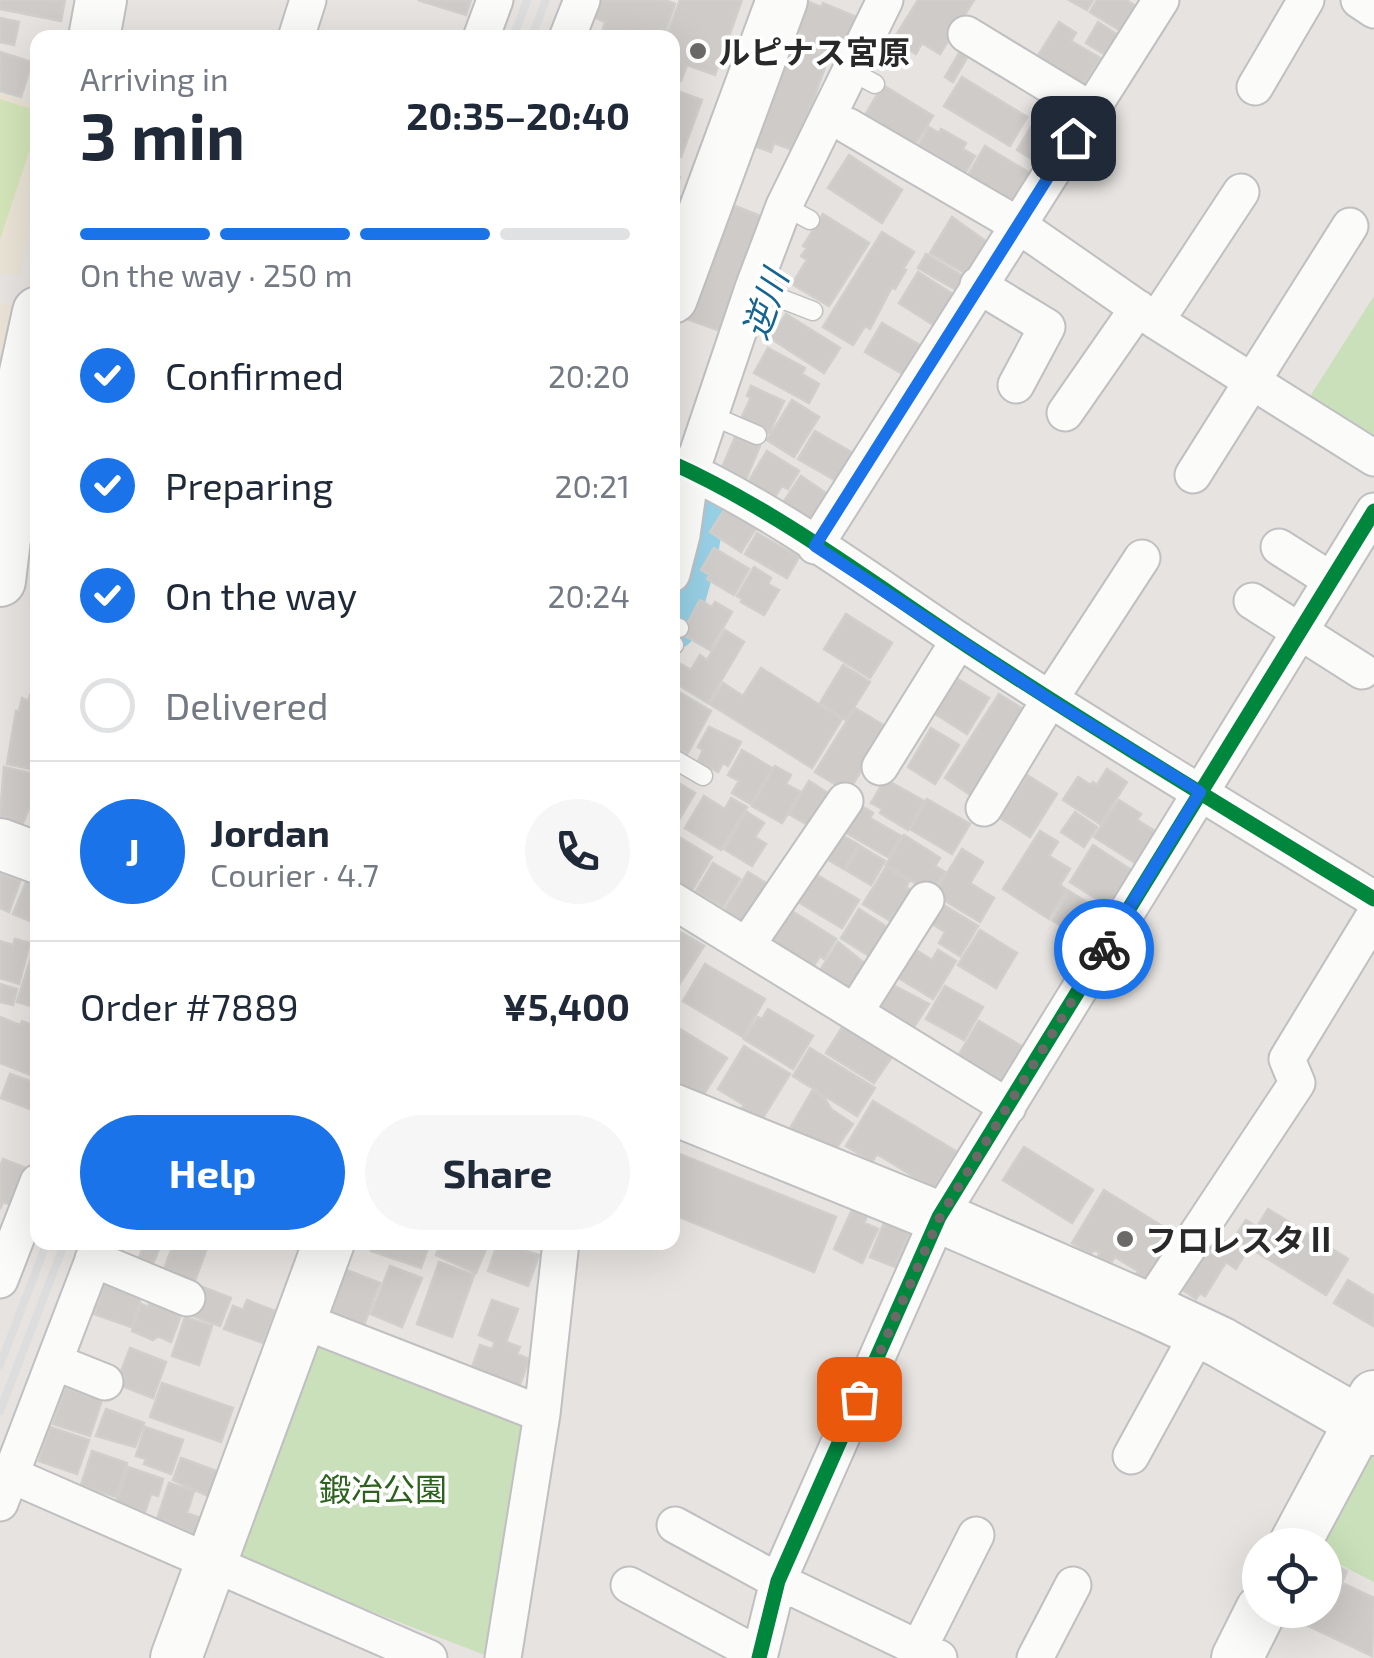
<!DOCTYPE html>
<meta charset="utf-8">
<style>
:root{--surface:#fff;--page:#f6f6f7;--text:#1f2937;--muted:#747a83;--line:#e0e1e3;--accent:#1a73e8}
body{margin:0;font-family:"Exo 2","Noto Sans JP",sans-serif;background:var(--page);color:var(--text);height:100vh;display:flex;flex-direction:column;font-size:38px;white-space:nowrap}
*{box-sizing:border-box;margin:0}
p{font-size:32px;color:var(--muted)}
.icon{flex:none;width:55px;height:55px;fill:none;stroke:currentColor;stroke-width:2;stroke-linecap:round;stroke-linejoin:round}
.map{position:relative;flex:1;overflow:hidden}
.side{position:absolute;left:30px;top:30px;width:650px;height:1220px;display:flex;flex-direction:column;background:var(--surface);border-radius:20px;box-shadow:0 10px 40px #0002}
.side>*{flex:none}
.buttons{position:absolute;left:1242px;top:1528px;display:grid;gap:20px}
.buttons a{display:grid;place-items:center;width:100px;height:100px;border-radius:50%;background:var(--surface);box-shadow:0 10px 40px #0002;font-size:50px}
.pin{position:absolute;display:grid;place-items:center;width:85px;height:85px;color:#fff;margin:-42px;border-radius:20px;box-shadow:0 5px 15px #0006}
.courier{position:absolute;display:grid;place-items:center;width:100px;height:100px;margin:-50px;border:8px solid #1a73e8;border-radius:50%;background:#fff;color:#222;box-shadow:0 2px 12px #0007}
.overview em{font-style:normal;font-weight:700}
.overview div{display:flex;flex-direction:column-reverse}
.overview{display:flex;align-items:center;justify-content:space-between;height:170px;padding:0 50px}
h1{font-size:65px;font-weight:700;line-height:75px}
.bar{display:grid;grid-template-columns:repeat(4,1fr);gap:15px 10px;align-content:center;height:120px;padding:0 50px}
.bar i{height:12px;border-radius:8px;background:var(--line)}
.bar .current{background:var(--accent)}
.bar p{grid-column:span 4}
.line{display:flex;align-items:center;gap:25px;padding:0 50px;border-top:2px solid var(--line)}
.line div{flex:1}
.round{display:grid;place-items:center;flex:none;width:105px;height:105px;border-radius:52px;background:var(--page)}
ol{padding:0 50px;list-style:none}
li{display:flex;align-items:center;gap:30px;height:110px}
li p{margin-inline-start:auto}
li .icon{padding:10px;border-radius:50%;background:var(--accent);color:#fff;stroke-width:4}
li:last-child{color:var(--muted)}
li i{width:55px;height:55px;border:5px solid var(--line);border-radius:50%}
.cta{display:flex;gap:20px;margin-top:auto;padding:20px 50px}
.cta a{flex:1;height:115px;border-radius:60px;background:var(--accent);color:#fff;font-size:40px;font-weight:700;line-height:115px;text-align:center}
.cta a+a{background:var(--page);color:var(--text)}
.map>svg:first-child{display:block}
.education{fill:#e9e2d5}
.green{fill:#c9e0ba}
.pitch{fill:#d3e4b8}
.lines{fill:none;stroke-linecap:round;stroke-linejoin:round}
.river{stroke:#97cfe4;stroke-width:52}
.building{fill:#cecbc9;stroke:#d1cfcc;stroke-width:2.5}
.lane-casing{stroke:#c0bfc1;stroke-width:21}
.street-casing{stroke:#c0bfc1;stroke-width:39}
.secondary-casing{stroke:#c0bfc1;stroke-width:54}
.lane{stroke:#fbfbfa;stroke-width:18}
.street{stroke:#fbfbfa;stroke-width:35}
.secondary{stroke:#fbfbfa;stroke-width:50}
.rail{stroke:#ddddde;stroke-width:8}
.cycleway-casing{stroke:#fff;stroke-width:21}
.cycleway{stroke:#00873e;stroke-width:15}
.done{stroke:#6b6a69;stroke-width:10;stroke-dasharray:0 18}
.route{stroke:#1a73e8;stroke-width:12}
.poi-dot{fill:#6b6a69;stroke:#fff;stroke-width:4}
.labels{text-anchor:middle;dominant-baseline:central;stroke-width:8;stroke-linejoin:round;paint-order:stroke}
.poi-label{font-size:32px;font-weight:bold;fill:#292929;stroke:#fff;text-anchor:start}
.park-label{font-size:32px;fill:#2c611e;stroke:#fff}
.water-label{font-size:35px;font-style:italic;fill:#166590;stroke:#fff}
</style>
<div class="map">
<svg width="1374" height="1658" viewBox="0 0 1374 1658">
<rect width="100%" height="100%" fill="#e6e3e0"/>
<path class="education" d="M0,93l37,11v85l-17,86 -20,-2z
M0,304l16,2 -16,101z"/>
<path class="green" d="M1374,296v146l-67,-41z
M309,1331l215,84 -39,240 -253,-97z
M1374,1454v128l-49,-25v-12h-9l45,-86z"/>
<path class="pitch" d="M0,99l37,12 1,14 -38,114z"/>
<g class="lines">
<path class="river" d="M672,624l20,-71 6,-37"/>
</g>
<path class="building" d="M0,0h65l-4,21 -61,-12z
M418,0h53l-5,15z
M600,0h65l10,4 -12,34h-38l-22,-9 2,-7 -11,-5z
M680,0h62l-27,75 -28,-10 -6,16 -9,-3v-40h-6z
M804,0l17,7 2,-4 38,16 -16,41 -43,-17 3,-8 -13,-5z
M918,0h56l-34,54 -18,-11 -6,11 -23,-14z
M1069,0h24l-6,10z
M1097,0h29l13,8 -15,25 -34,-21z
M0,18l19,4 -5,23 -14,-3z
M1059,22l17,11 -5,8 29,17 -18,29 -48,-25z
M1098,22l23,15 -12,20 -23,-14z
M789,42l40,14 -34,95 -21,-8 -3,9 -19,-7z
M961,50l8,4 -16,28 -8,-5z
M0,52l32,10 -11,35 -21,-6z
M962,77l65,40 -17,29 -66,-40z
M883,85l50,31 -19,31 -53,-25z
M672,89l30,11 -21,57 -9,-3z
M929,127l10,6 2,-4 25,14 -3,6 12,7 -12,21 -47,-27z
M1031,127l24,14 -14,24 -24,-15z
M985,146l48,29 -17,30 -48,-30z
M849,155l53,35 -20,33 -54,-35z
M672,174l8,3 -7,17 12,4 -9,24 -4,-1z
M730,204l33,13 -43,114 -33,-12z
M823,214l46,29 -40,63 -37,-22 15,-24 -6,-4 6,-8 -4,-2z
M952,217l39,28 -23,30 -38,-22z
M882,232l32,20 -11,17 3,1 -11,19 -3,-2 -22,42 -5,-3 -12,19 -30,-18z
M926,254l40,24 -8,13 -40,-23z
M918,272l36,23 -19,31 -36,-23z
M786,314l54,34 -16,25 -54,-35z
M882,323l41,24 -17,29 -41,-24z
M768,348l37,20 -3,6 17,10 -10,19 -55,-30z
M751,386l33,15 -15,32 -28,-14 10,-22 -4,-1z
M792,400l27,17 -25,40 -27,-17z
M815,431l43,25 -16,28 -44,-25z
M736,435l24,11 -16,38 -23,-14z
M767,451l32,20 -11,18 -6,-3 -11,17 -26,-16z
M801,476l31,21 -18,26 -34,-16z
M725,509l31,19 -15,24 -31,-20z
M757,533l42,24 -12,21 -42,-24z
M714,548l35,21 -15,26 -27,-16 3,-4 -9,-5z
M754,567l17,11 -3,6 11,6 -15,25 -23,-13 1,-3 -5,-3z
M700,600l12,7 3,-5 17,10 -22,38 -28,-16z
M846,614l46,29 -22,35 -46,-29z
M725,630l19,12 -36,61 -36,-22v-7l7,-11 12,7 9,-15 7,5z
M843,665l27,17 -24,38 -26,-17z
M761,668l81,51 -30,49 -102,-64 13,-21 20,13z
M953,676l36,22 -22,36 -36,-23z
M674,689l37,22 -24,43 -15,-8z
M31,693l7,2 -2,75 -29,-6 9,-53h3l3,-13 6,3z
M999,694l30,19 -54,85 -30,-20z
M855,708l33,20 -40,64 -33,-20z
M709,727l32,15 -13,24 -5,-3 -5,9 -20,-11 5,-11 -5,-3z
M931,728l28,17 -24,39 -27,-17z
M742,750l30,18 -21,36 -19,-11 7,-12 -11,-6z
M775,766l16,9 -5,9 15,8 -19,31 -30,-17z
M4,767l34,8v12l-18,43 -17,-6 2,-6 -5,-2z
M1107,769l20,13 -27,42 -37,-24 15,-23 13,8 2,-3 4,3z
M1027,775l30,19 -27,43 -36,-23 10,-16 6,4z
M672,779l23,14 -18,30 -5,-2z
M885,779l39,22 -16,29 -28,-17 2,-4 -11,-6z
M809,781l27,17 -23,30 -24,-14z
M704,796l21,13 6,-11 16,9 -26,43 -36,-22z
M927,799l43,25 -18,30 -42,-25z
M1119,800l22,14 -4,6 26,16 -20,32 -49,-31z
M853,801l20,12 -3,5 31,18 -13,21 -50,-29z
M747,812l17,11 -9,14 11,7 -14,22 -28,-17z
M1075,812l22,15 -13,20 -23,-15z
M1040,831l18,11 -9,14 21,13 -10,16 7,5 -18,29 -46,-30z
M840,834l19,11 -15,24 -19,-11z
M904,835l36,23 -5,8 10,6 -14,21 -45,-28z
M679,837l33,20 -24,40 -16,-10v-39z
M1093,845l46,30 -23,36 -46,-29z
M860,846l25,15 -14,24 -25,-15z
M962,849l21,13 -13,21 24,15 -14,24 -46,-28z
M713,863l27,16 -17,28 -27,-16z
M886,867l23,14 -3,6 13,8 -15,23 -10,-6 -5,8 -26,-16z
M748,872l26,16 -26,43 -26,-17z
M812,872l47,28 -17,28 -47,-28z
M0,874l20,7 -11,31 -9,-4z
M29,875l9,4 -1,45 -24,-10z
M1069,891l44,28 -18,28 -43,-27z
M942,904l36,22 -18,30 -21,-13 6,-11 -14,-9z
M859,909l34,22 -13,32 -39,-25z
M792,911l44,28 -12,20 -4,-3 -9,14 -41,-25z
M672,927l32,19 -27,42 -5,-3z
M980,930l37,23 -21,35 -38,-23z
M15,939l15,4 -11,41 -19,-6v-37l13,4z
M838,942l35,28 -18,27 -39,-20z
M911,947l21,13 6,-10 18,11 -23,38 -39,-24z
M31,958l7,2v48l-21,-6z
M705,964l60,35 -22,38 -60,-36z
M0,984l17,5 -4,16 -13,-3z
M891,984l38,20 -19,29 -32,-21z
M945,986l38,21 -19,33 -38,-21z
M768,1009l45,27 -20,33 -49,-30 14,-22 4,2z
M0,1017l20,8 2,-4 16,6v51l-38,-15z
M846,1021l49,31 -21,31 -48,-30z
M979,1021l44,26 -27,39 -39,-28z
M672,1024l55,34 -27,42 -28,-10z
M744,1046l46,28 -29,47 -20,-12 3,-4 -26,-16z
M810,1048l65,40 -18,28 -64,-40z
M10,1074l28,10v28l-37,-14z
M812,1091l12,6 7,12 22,15 -24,35 -44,-22z
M873,1101l84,51 -23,37 -57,-35 -5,8 -26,-16z
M1024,1147l69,43 -21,33 -69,-43z
M672,1151l164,66 -22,55 -142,-58z
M3,1159l23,9 -11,31 -3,-1 -3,6 -6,-2 -3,7v-42z
M1104,1190l74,46 -32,52 -14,-9 6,-8 -23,-14 -9,13 -12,-8 6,-9 -6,-3 -3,4 -19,-11z
M1268,1209l80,50 -22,36 -92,-57 12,-18 11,7z
M852,1210l15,6 -3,7 14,6 -16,34 -28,-14z
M884,1223l26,8 -15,36 -25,-10z
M1208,1231l37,23 -9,15 -10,-7 -21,34 -5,-3 -4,6 -21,-14z
M162,1242l-10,24 -14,-5 4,-11 -16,-7z
M174,1242l34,3 -16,44 -31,-12z
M374,1242h56l-9,26 -50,-17z
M441,1242h48l-13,31 -40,-18z
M498,1242l41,13 -11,31 -40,-15z
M439,1262l35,13 -22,62 -35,-13z
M390,1266l32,12 -20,49 -31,-13z
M344,1269l36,14 -19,50 -37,-14z
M1348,1280l26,16 -1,30 -39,-23z
M106,1282l36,13 -11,32 -37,-13z
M197,1285l34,13 -11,28 -33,-12z
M151,1299l31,13 -11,30 -13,-6 -5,4 -21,-9 9,-27 7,3z
M247,1300l28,11 -12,32 -39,-14 9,-23 10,4z
M492,1300l26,9 -12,33 14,5 -3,7 12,5 -10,29 -48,-18 9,-25 12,4 3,-7 -16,-7z
M185,1317l27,9 -13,39 -27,-9z
M130,1348l36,14 -13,36 -31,-12 3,-10 -5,-2z
M162,1383l71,25 -12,34 -71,-25z
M65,1388l37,12 -12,36 -37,-12z
M106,1409l38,14 -9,24 -39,-11z
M50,1427l39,13 -12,34 -38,-13z
M145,1427l38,13 -12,34 -27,-10 2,-5 -10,-3z
M92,1451l35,12 -11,34 -35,-12z
M181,1458l41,15 -9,25 -40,-18z
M128,1467l35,12 -5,17 -7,-2 -6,18 -29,-10z
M169,1483l25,8 -7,22 16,6 -5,15 -41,-15z
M1325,1560l22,11 -5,12 32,15 -2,58 -85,-40 3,-6h35z"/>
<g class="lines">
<g class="lane-casing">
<path id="lane" d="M849,70l26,14
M784,206l26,14
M753,288l60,23
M708,414l49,21
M672,626l7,2
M672,644l2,1
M672,758l31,18"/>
</g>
<g class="street-casing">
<path id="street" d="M1359,0l15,10
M966,34l125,76
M296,38l12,-38
M481,38l14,-38
M567,38l15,-38
M1255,87l51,-87
M848,126l170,99 138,96 218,137
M978,285l69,42 -31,58
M1156,321l85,-129
M1065,413l73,-105
M672,463c103,46 203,122 297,184 133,87 269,169 405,252
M1193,475l157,-249
M815,546l346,-546
M1279,547l52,33
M672,574l10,-39 9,-63 62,-184 31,-82 101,-206
M1252,601l110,70
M880,767l79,-127
M984,808l66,-109 92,-141
M672,900l336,207
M747,945l98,-144
M855,1012l71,-112
M93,1259l94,39
M0,1280l38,-98
M1148,1308l149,-225 -10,-24 87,-143
M301,1320l241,94
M55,1362l50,20
M1131,1456l68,-124
M11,1475l418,183
M0,1503l100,-261
M675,1525l103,56 161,77
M629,1585l130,70
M919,1648l57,-113
M503,1658l39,-244 19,-172
M759,1658l19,-77 161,-364 435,-706
M1035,1658l38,-73"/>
</g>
<g class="secondary-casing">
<path id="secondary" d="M94,38l7,-38
M672,298l110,-298
M0,581l25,-209 13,-60
M0,844l38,14
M672,1109l267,108 209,91 72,34 154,88
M1294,1545l80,-149
M176,1658l153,-416
M1237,1658l24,-48"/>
</g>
<use href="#lane" class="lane"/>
<use href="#street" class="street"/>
<use href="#secondary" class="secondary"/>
<path class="rail" d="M513,38l14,-38
M531,38l15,-38
M0,1365l47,-123
M0,1411l65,-169"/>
<g class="cycleway-casing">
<path id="cycleway" d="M672,463c103,46 203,122 297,184 133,87 269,169 405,252
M759,1658l19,-77 161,-364 435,-706"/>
</g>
<use href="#cycleway" class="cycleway"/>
</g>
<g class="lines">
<path class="done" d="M859,1399l81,-182 164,-268"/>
<path class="route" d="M1073,138l-258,408 235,154 150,92 -96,157"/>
</g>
<g class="poi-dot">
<circle cx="698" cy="51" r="10"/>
<circle cx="1125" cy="1239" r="10"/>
</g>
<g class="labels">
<g class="poi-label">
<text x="718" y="51">ルピナス宮原</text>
<text x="1145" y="1239">フロレスタⅡ</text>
</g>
<g class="park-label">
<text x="383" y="1488">鍛冶公園</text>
</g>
<g class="water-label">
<text transform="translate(764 304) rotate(-71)">逆川</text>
</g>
</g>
</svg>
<div class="buttons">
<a><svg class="icon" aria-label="locate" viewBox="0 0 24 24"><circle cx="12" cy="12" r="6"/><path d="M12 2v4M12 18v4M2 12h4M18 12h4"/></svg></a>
</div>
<div class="pin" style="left:859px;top:1399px;background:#ea580c"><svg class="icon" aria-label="bag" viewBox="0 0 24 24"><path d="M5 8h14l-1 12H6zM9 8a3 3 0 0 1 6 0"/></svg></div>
<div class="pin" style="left:1073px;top:138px;background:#1f2937"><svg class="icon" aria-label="home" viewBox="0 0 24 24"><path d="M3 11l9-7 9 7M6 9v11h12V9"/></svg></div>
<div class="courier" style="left:1104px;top:949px"><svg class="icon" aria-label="bike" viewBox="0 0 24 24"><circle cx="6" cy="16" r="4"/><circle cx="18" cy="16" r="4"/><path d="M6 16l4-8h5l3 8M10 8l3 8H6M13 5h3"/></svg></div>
<section class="side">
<div class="overview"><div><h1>3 min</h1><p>Arriving in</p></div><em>20:35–20:40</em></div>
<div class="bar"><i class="current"></i><i class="current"></i><i class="current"></i><i></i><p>On the way · 250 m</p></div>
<ol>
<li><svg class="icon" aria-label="check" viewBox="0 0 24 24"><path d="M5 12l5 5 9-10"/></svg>Confirmed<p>20:20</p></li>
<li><svg class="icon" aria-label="check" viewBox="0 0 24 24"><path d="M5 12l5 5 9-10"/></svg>Preparing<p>20:21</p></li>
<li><svg class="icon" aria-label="check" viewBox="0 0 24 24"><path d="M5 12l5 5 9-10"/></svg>On the way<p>20:24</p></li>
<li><i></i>Delivered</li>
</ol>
<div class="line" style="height:180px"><b class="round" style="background:var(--accent);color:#fff">J</b><div><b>Jordan</b><p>Courier · 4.7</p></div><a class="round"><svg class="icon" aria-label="phone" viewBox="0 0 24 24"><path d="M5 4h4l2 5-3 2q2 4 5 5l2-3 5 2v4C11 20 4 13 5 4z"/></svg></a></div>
<div class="line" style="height:130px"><div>Order #7889</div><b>¥5,400</b></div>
<div class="cta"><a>Help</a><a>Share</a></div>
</section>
</div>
